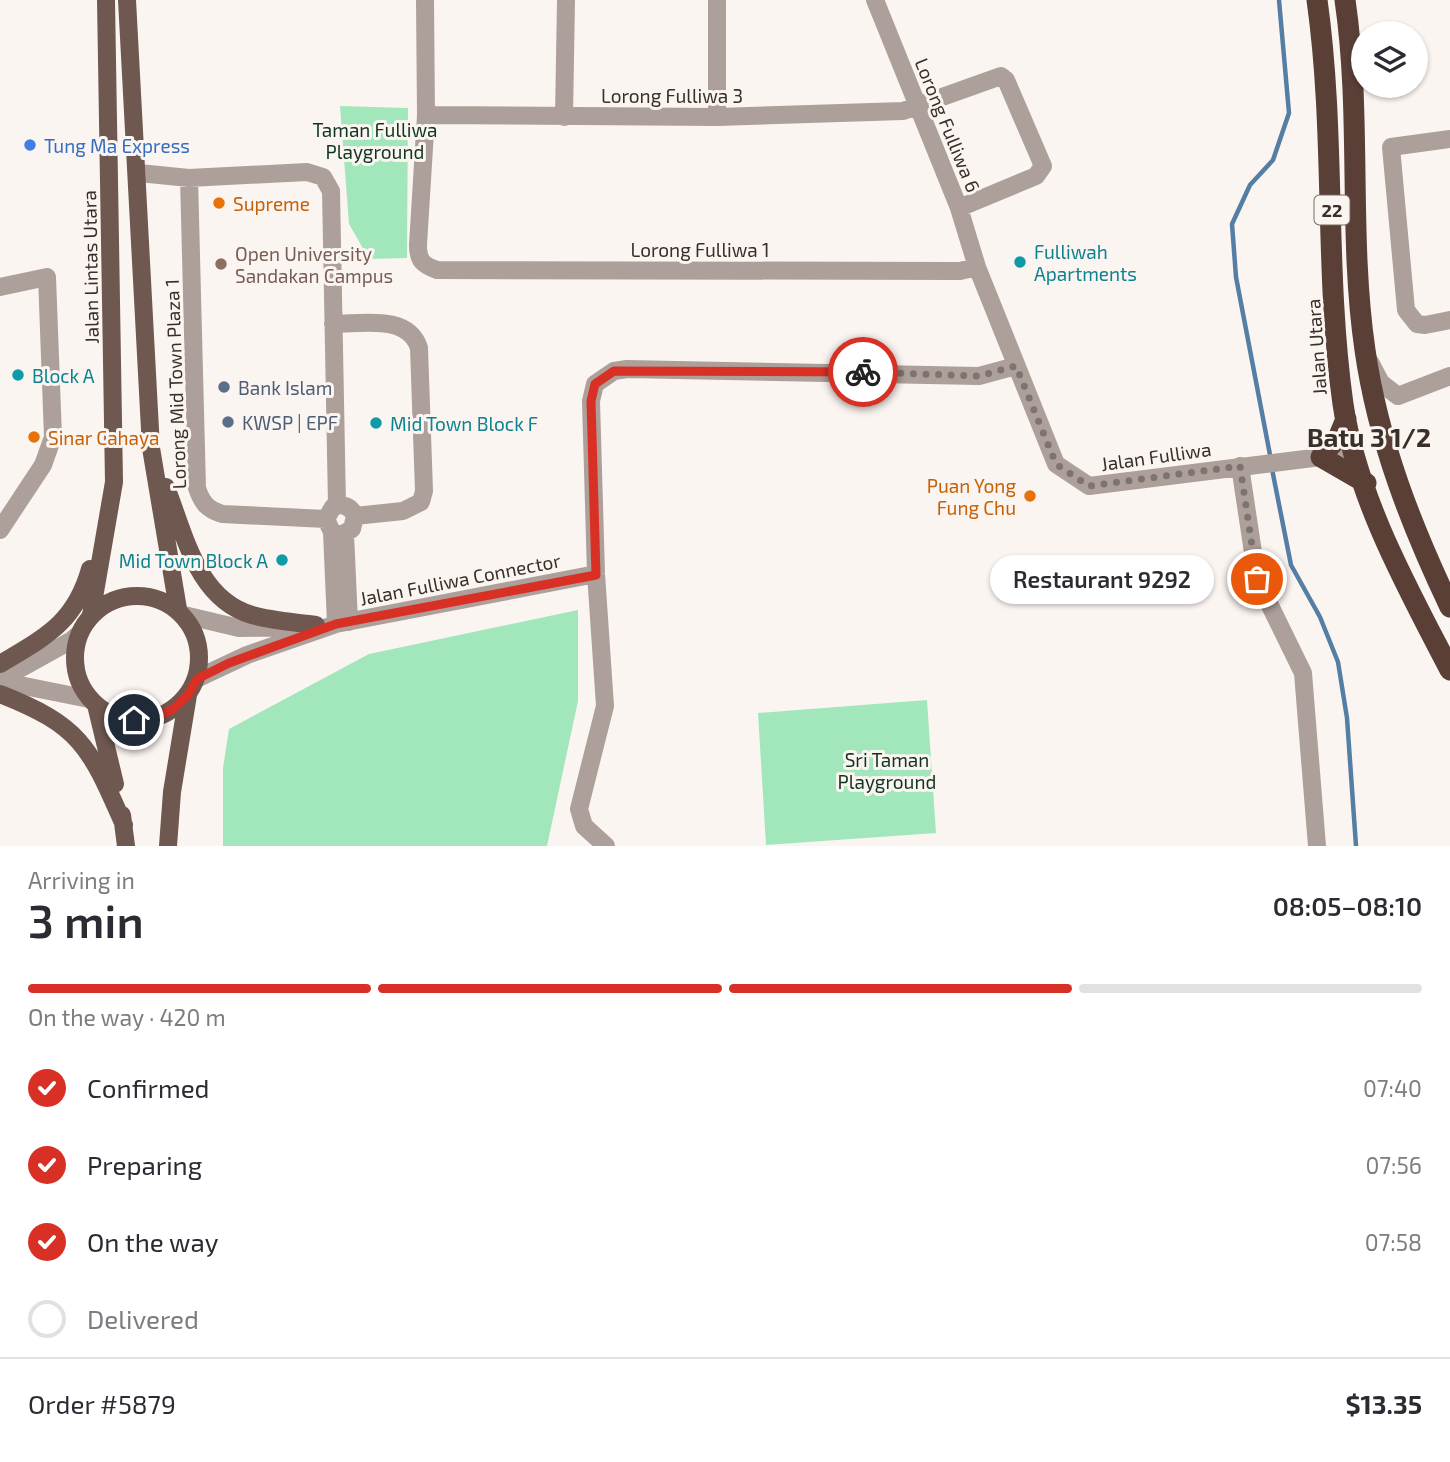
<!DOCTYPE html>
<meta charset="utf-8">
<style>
:root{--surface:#fff;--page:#f7f7f7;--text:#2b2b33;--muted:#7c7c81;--line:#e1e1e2;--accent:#d93025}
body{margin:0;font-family:"Exo 2",sans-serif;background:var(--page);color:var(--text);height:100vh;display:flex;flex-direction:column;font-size:26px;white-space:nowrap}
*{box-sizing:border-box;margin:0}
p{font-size:23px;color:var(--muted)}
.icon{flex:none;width:38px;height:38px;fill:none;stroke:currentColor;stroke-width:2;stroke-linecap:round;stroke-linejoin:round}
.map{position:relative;height:846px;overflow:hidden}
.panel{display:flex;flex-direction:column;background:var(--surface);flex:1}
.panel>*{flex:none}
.fabs{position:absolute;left:1351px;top:21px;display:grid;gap:14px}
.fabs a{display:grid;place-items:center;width:77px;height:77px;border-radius:50%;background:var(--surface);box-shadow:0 2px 5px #0004;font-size:35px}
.pin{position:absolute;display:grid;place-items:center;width:60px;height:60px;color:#fff;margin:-30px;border:4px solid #fff;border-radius:50%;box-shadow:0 2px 7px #0007}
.courier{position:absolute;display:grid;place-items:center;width:70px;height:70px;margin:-35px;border:5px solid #d93025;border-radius:50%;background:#fff;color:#222;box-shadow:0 2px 9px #0007}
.bubble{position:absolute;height:49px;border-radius:24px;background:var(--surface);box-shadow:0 2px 5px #0004;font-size:23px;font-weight:600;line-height:49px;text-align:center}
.overview em{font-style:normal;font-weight:600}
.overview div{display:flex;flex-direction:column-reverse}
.overview{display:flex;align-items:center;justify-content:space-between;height:119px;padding:0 28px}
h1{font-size:46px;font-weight:600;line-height:52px}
.bar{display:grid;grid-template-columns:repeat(4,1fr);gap:10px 7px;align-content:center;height:84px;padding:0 28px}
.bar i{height:9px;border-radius:5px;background:var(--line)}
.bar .selected{background:var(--accent)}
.bar p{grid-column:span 4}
.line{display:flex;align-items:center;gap:18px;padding:0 28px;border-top:2px solid var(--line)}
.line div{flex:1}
ol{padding:0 28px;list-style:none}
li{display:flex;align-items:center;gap:21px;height:77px}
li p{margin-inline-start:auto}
li .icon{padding:7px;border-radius:50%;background:var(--accent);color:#fff;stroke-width:4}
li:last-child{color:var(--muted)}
li i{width:38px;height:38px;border:4px solid var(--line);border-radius:50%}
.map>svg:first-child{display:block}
.green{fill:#a2e7bb}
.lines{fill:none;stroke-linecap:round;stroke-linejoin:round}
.stream{stroke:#557ea4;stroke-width:4.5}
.minor{stroke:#ad9f9a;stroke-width:18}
.major{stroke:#6f5850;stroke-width:18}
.highway{stroke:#593f36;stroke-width:21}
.done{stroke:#7d746f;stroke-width:7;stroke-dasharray:0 12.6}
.route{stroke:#d93025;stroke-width:9}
.shop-dot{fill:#3f7fe0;stroke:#fbf5f2;stroke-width:2.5}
.food-dot{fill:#e8710a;stroke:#fbf5f2;stroke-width:2.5}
.culture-dot{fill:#0f9aa8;stroke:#fbf5f2;stroke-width:2.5}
.education-dot{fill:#8d6e63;stroke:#fbf5f2;stroke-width:2.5}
.service-dot{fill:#5c6f8a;stroke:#fbf5f2;stroke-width:2.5}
.labels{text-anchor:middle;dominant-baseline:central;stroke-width:6;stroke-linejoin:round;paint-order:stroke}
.shield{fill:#fbf5f2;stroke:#736a65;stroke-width:2}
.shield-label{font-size:18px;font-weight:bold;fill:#392f28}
.street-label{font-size:19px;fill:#392f28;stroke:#fbf5f2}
.park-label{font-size:19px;fill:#113420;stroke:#fbf5f2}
.shop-label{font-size:19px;fill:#366cbe;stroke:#fbf5f2;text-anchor:start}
.food-label{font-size:19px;fill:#c56008;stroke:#fbf5f2;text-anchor:start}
.culture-label{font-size:19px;fill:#0d838f;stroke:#fbf5f2;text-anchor:start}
.education-label{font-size:19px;fill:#785e54;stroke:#fbf5f2;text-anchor:start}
.service-label{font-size:19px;fill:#4e5e75;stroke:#fbf5f2;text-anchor:start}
.district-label{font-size:26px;font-weight:bold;fill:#392f28;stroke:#fbf5f2}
</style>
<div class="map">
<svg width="1450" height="846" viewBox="0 0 1450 846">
<rect width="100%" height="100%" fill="#fbf5f2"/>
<path class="green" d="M340,106l68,2 -1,150 -38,1 -20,-35z
M578,610v91l-31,145h-324v-78l6,-39 140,-75z
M927,700l9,133 -170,12 -8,-132z"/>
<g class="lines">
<path class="stream" d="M1271,460l-35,-183 -4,-53 18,-39 23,-25 16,-47 -10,-113
M1272,469l19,96 29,52 18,45 9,56 9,128"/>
<path class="minor" d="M425,0l1,115 -8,130c0,16 5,20 19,25l523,1 17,-4
M875,0l84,208 18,59 79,197 33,22 232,-29 33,-7
M426,115l291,2 186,-6 98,-35 5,4 37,86 -7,10 -77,32
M564,117l2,-117
M717,117v-117
M1450,139l-59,8 15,163 11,14 8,1 25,-5
M139,173l50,5 118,-6 16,5 8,14 6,314
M189,178l8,310c5,15 10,21 25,26l104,5
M0,287l47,-10 6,160 -10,28 -43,65
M333,324c30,0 75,-10 86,24l5,143 -3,11 -18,9 -48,5
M1370,362l11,21 17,13
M1398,396l52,-20
M1240,466l17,113 46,94 14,173
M332,532l9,3 11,-6 3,-13c-4,-10 -13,-13 -22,-9l-7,12 6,13 4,92
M345,534l4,88
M184,615l55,13 55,-1
M196,679l51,-24 89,-31 260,-50
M0,680l72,-40 8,-7
M0,681l89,18
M606,846l-22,-20 -5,-17 26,-103 -9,-132 -5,-173 4,-17 19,-13 13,-2 352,7 37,-10"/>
<path class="major" d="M127,0l24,448 27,161
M166,487c19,48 31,112 86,128 20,6 43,7 64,10
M75 658a62 62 0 1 1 124 0a62 62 0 1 1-124 0Z
M91,615l23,-133 -8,-482
M0,664c45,-27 75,-41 90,-95
M0,694c82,32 90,54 124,131
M96,705l19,79
M122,815l4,31
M168,846l4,-54 16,-97"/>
<path class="highway" d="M1317,0c19,134 7,270 26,404 14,94 64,183 107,266
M1345,0c17,116 3,234 20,350 13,91 46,175 85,257
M1346,419l-7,17 -18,21 45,26"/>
</g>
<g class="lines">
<path class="done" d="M863,372l116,4 37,-10 40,98 33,22 151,-20 17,113"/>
<path class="route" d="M134,720l20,-2 19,-9 15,-14 9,-16 32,-16 107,-39 260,-49 -5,-174 4,-17 19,-13 249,1"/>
</g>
<circle class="shop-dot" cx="30" cy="145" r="7"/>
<g class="food-dot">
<circle cx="219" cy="203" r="7"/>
<circle cx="34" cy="437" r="7"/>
<circle cx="1030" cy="496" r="7"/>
</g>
<g class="culture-dot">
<circle cx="1020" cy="262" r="7"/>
<circle cx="18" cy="375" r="7"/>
<circle cx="376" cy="423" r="7"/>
<circle cx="282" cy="560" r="7"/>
</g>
<circle class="education-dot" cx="221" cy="264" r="7"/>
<g class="service-dot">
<circle cx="224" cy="387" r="7"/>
<circle cx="228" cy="422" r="7"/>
</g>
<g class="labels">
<rect class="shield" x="1314.5" y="195.5" width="35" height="29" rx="5"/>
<g class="shield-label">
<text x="1332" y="210">22</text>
</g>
<g class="street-label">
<text x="672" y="95">Lorong Fulliwa 3</text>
<text transform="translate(948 125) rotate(68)">Lorong Fulliwa 6</text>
<text x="700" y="249">Lorong Fulliwa 1</text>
<text transform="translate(90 267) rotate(-91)">Jalan Lintas Utara</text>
<text transform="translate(1316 347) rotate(-94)">Jalan Utara</text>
<text transform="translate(175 384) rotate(-92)">Lorong Mid Town Plaza 1</text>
<text transform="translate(1156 456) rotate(-8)">Jalan Fulliwa</text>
<text transform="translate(460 579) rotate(-11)">Jalan Fulliwa Connector</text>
</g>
<g class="park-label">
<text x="375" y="129">Taman Fulliwa<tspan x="375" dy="22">Playground</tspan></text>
<text x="887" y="759">Sri Taman<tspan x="887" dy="22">Playground</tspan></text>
</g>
<g class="shop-label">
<text x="44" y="145">Tung Ma Express</text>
</g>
<g class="food-label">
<text x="233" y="203">Supreme</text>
<text x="48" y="437">Sinar Cahaya</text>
<text x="1016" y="485" text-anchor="end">Puan Yong<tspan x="1016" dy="22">Fung Chu</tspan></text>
</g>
<g class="culture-label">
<text x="1034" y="251">Fulliwah<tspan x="1034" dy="22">Apartments</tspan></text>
<text x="32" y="375">Block A</text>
<text x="390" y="423">Mid Town Block F</text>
<text x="268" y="560" text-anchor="end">Mid Town Block A</text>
</g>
<g class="education-label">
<text x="235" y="253">Open University<tspan x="235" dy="22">Sandakan Campus</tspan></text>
</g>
<g class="service-label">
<text x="238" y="387">Bank Islam</text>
<text x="242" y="422">KWSP | EPF</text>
</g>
<g class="district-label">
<text x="1369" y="436">Batu 3 1/2</text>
</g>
</g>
</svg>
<div class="fabs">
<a><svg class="icon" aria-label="layers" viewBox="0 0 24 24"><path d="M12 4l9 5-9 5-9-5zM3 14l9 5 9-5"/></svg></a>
</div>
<div class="pin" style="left:1257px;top:579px;background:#ea580c"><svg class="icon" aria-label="bag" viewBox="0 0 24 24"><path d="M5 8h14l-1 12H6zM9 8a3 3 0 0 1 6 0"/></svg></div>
<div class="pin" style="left:134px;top:720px;background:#1f2937"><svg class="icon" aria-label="home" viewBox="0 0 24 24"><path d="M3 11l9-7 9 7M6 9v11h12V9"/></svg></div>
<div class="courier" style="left:863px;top:372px"><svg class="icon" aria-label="bike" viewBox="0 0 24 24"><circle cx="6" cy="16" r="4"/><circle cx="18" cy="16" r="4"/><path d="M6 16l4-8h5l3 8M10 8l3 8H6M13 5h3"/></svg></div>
<div class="bubble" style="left:990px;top:555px;width:224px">Restaurant 9292</div>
</div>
<section class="panel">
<div class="overview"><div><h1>3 min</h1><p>Arriving in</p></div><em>08:05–08:10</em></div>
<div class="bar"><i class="selected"></i><i class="selected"></i><i class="selected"></i><i></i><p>On the way · 420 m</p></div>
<ol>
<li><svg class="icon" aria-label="check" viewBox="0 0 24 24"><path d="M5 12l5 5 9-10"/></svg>Confirmed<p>07:40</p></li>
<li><svg class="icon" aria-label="check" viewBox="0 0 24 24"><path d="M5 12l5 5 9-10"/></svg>Preparing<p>07:56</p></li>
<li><svg class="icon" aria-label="check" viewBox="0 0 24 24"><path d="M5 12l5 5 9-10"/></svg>On the way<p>07:58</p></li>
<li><i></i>Delivered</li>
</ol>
<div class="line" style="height:91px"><div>Order #5879</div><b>$13.35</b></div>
</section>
